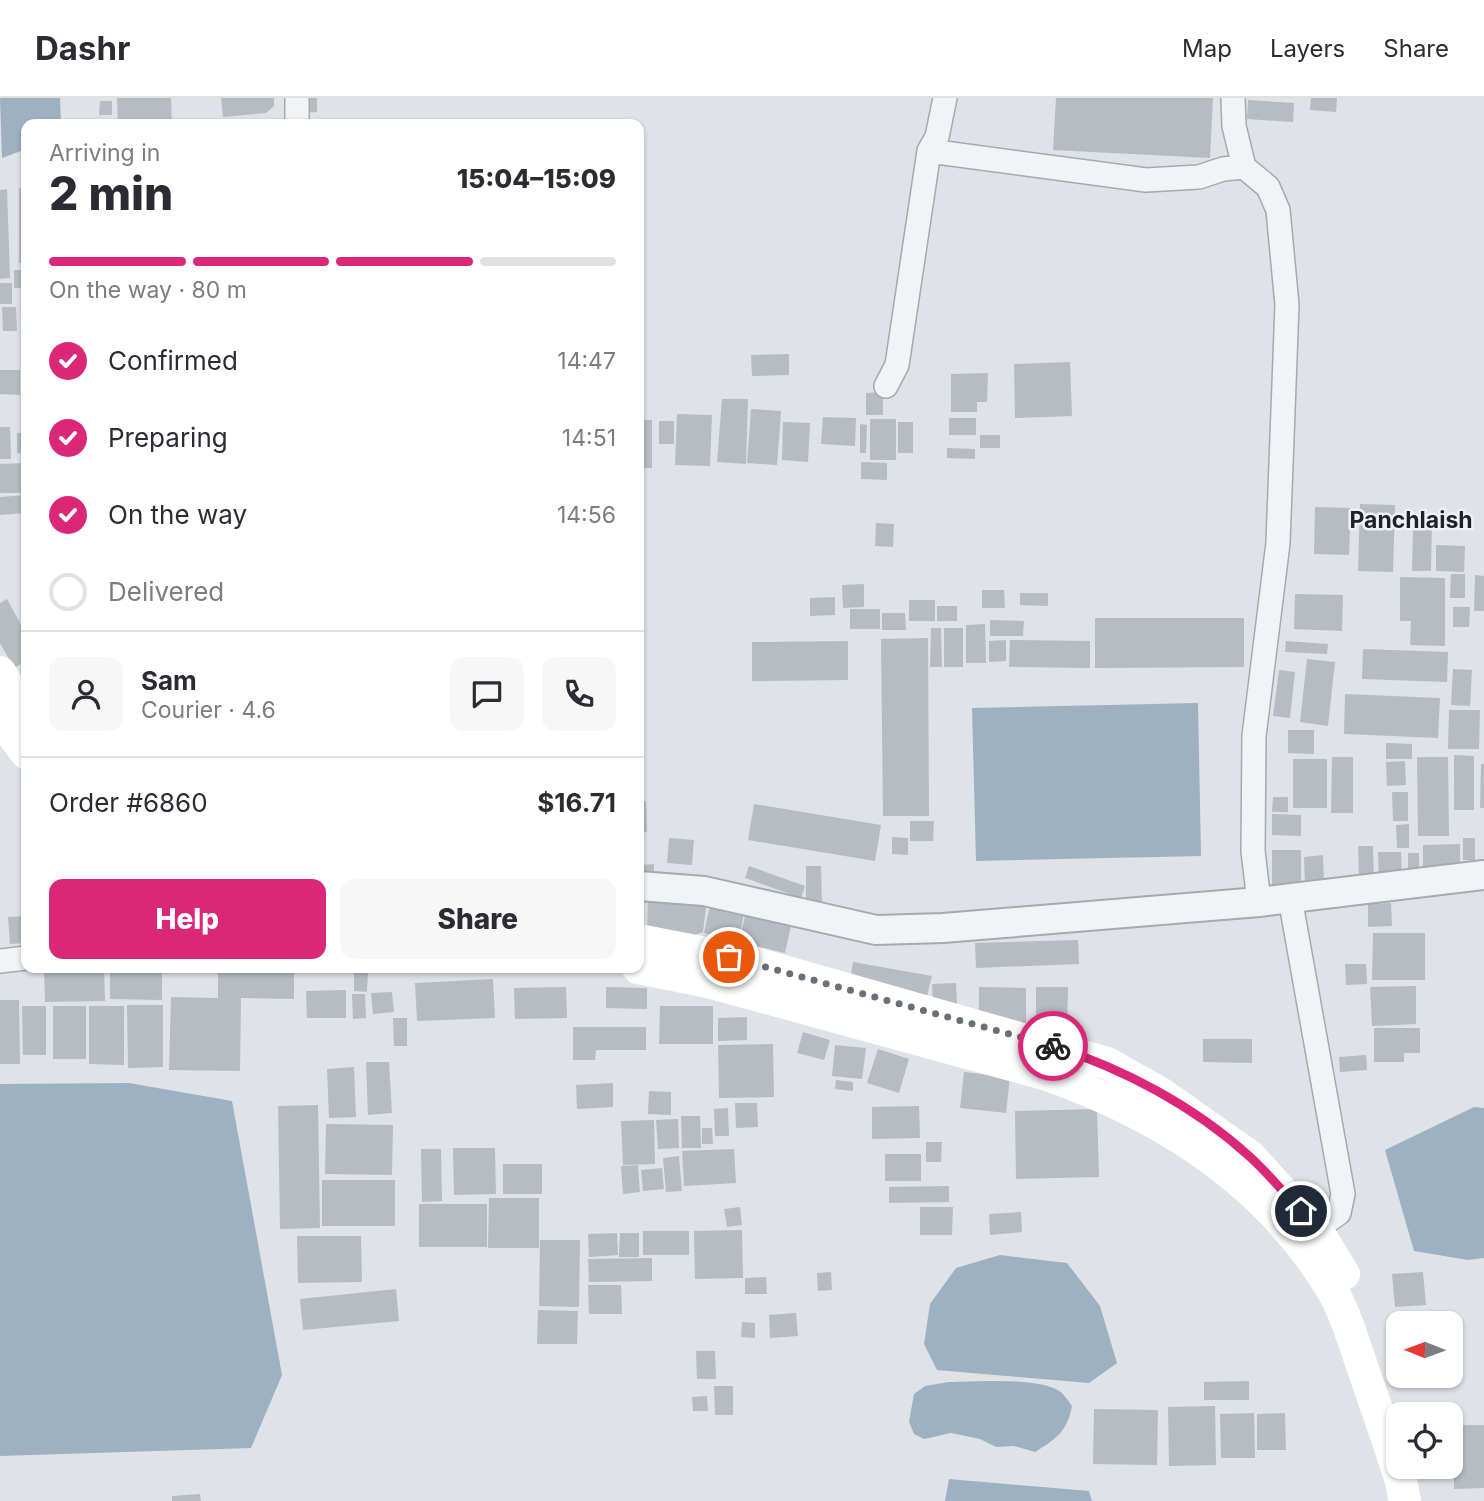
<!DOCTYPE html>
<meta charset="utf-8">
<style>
:root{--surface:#fff;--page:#f7f7f7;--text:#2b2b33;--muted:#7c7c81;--line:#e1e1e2;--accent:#db2777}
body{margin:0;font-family:Inter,sans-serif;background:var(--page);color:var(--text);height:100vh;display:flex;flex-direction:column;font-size:26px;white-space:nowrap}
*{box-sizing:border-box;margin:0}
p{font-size:23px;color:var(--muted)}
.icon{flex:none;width:38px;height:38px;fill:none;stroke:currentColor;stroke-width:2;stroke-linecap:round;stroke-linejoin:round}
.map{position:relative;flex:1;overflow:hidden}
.side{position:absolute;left:21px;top:21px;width:623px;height:854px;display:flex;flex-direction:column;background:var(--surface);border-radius:14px;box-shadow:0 2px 5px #0004}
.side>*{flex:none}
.needle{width:46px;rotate:271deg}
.controls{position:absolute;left:1386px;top:1213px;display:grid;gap:14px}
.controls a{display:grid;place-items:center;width:77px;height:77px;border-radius:14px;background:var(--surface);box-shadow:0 2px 5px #0004;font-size:35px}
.pin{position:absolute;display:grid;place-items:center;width:60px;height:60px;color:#fff;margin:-30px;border:4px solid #fff;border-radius:50%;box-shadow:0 2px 7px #0007}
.courier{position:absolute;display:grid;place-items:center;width:70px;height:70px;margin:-35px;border:5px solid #db2777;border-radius:50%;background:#fff;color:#222;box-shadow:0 2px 9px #0007}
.head em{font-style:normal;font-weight:800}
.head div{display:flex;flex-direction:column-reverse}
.head{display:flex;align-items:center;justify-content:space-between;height:119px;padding:0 28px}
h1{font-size:46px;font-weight:800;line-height:52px}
.bar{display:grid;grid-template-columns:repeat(4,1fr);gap:10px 7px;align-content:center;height:84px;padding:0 28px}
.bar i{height:9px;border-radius:5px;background:var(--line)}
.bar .active{background:var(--accent)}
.bar p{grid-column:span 4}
.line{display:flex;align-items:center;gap:18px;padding:0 28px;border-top:2px solid var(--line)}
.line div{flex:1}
.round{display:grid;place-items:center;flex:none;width:74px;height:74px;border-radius:14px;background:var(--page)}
ol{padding:0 28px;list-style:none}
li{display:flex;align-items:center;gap:21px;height:77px}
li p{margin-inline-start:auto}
li .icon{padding:7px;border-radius:50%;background:var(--accent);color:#fff;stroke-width:4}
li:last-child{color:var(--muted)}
li i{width:38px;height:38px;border:4px solid var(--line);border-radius:50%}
.cta{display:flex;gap:14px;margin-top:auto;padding:14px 28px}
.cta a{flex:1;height:80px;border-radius:14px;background:var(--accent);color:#fff;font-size:28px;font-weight:800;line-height:80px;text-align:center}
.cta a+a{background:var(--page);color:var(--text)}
header{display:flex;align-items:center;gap:42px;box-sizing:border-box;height:98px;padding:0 35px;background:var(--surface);border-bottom:2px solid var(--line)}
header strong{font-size:33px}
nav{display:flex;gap:38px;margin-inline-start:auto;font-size:24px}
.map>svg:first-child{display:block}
.water{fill:#9eb1c3}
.building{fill:#b7bcc3}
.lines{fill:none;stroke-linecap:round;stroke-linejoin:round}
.minor-casing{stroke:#a5a9b0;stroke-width:26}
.tertiary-casing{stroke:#a5a9b0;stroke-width:32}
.minor{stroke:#f1f3f5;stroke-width:23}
.tertiary{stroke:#f1f3f5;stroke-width:28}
.secondary{stroke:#fff;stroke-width:32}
.done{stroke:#696f78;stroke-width:7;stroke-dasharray:0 12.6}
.route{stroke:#db2777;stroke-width:9}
.labels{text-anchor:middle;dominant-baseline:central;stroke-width:5;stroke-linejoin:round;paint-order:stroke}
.neighbourhood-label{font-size:23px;font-weight:bold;fill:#1c222d;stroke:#eff1f4}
</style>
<header>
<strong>Dashr</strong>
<nav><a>Map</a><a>Layers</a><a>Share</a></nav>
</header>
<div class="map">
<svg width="1484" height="1403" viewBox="0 0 1484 1403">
<rect width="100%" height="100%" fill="#dfe2e7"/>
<path class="water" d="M0,0h60l1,26h-35v25l-24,9z
M1198,605l3,153 -225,5 -4,-153z
M129,985l103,18 50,274 -31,73 -251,8v-372z
M1474,1009l10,1v150l-16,2 -54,-9 -29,-101z
M1000,1157l67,8 33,43 17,57 -28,20 -152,-13 -13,-26 6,-40 26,-36z
M949,1284c26,0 94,-6 113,11 4,4 7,9 10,13 -5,26 -16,33 -37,46l-21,-6 -18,1 -16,-8 -29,-6 -27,6 -10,-5 -5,-12 5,-28 11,-8z
M949,1381l140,12 3,10h-147z"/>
<path class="building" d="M117,0h54l1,26h-54z
M221,0h53v8l-8,7 -43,4z
M302,0h15v14l-15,1z
M1056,0h157l-3,60 -157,-8z
M1311,0h26l-1,14 -26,-2z
M1248,2l46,3 -1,19 -46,-3z
M100,3h12v14h-13z
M233,23h45v3h-45z
M19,90h7v75h-7z
M7,91l3,89 -10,1v-89z
M14,172h12v18h-12z
M0,185h12v21h-12z
M2,209h14l1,24h-14z
M789,256v21l-37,1 -1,-21z
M1070,264l2,54 -57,2 -1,-54z
M0,272h20v25l-20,-1z
M988,275l-1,29h-10v10h-26v-38z
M883,294v23h-17v-22z
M722,301h26l-2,65 -29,-2z
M751,311l30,2 -4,54 -30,-2z
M677,316l35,1 -2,51 -35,-1z
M823,319l33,1 -1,28 -34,-2z
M949,320h27v17h-27z
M870,321h26v41h-26z
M639,322h13v48h-13z
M659,323h15v23h-15z
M783,324l27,1 -2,39 -26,-2z
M898,324h15v31h-15z
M860,326l7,1 -1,28h-6z
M0,329h10l1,32h-11z
M17,335h9v21l-9,-1z
M980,337h20v13h-20z
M947,350l28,1v10l-28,-1z
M861,364l26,1v17l-26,-1z
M26,365v30h-26v-29z
M26,397v18l-26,2v-18z
M1360,406l35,1 -2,67 -35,-1z
M1315,409l36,1 -2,47 -35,-1z
M876,425l18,1 -1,23 -18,-1z
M1413,429h19l-1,44h-19z
M1436,447l29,1 -1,26 -28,-1z
M1451,476h14v24h-15z
M1475,477l9,1v35h-10z
M1400,479l45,1v68l-35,-1 1,-24h-11z
M864,486v23l-21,1 -1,-23z
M982,492h22l1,18h-23z
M1020,495h28v13l-28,-1z
M1295,496l48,1 -1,36 -48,-2z
M835,499v18l-25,1v-18z
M7,501l19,35v27l-12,7 -14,-25v-40z
M909,502h26v21h-26z
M937,508h20v15h-20z
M1453,509h17l-1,20h-16z
M850,511h30v20h-30z
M882,515h23l1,17h-24z
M1095,520h149v49l-149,1z
M990,522l34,1 -1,15h-33z
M985,526l1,39h-20v-38z
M931,530h10l1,39h-12z
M944,530h19v39h-19z
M928,540l1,178h-46l-2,-177z
M1006,542v21l-17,1v-21z
M1010,542l80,1v27l-81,-1z
M848,543v39l-96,1v-39z
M1286,543l42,3 -1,10 -42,-2z
M1363,551l85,3 -1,30 -85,-3z
M1307,561l28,3 -7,64 -28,-4z
M1453,571l19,1 -2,36 -19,-1z
M1279,572l16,2 -5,46 -17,-2z
M1345,596l95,4 -2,40 -94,-4z
M1449,612h31l-1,39h-31z
M1288,632h26v24l-26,-1z
M1386,645l26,1v15h-26z
M1454,657l20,1v54h-20z
M1332,659h21v56h-22z
M1417,659h31l1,79h-31z
M1293,661h34v49h-34z
M1405,663l1,24 -19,1 -1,-24z
M1481,666h3v44h-4z
M1392,694h16v29h-15z
M22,698h4v48h-3z
M1273,699h15v15h-16z
M639,703h7l1,31 -8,1z
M754,706l127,21 -6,36 -127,-21z
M1272,716l29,1v21l-29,-1z
M910,723h24l-1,20h-23z
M1409,726v24h-12l-1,-23z
M892,739l16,1v17l-16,-1z
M669,740l25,2 -2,25 -25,-2z
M1463,740h12v22h-12z
M1460,746v25h-37v-24z
M1358,748h15l1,35 -15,1z
M1272,752h29v38h-29z
M1378,754h23l1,29 -23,1z
M1408,755h11v24h-11z
M1323,757l1,29 -19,1 -1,-28z
M654,766v17h-15v-16z
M749,768l56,20 -4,12 -56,-20z
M806,768h15l1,37h-16z
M648,800l59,3 -4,31 -14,5 -42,-10z
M711,802l34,7 -6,33 -35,-7z
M1391,805l1,23 -24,1v-23z
M747,809l46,10 -8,36 -46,-11z
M26,818v27l-16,1 -2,-27z
M1373,835h52v47h-53z
M1078,842l1,24 -103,4 -1,-25z
M853,864l79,14 -6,24 -76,-19z
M1345,866h21l1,20 -21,1z
M44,870h60l1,33 -60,1z
M110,870h52v32l-52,-1z
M218,870h76v31l-53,-1 -1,73 -71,-1 2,-73 47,1z
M354,873h14l-1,21 -13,-1z
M493,881l2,39 -78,3 -2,-38z
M956,885l1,21 -24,1 -1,-21z
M1416,888v38l-44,2 -2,-39z
M566,889l1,31 -52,1 -1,-31z
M606,889l41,1v21l-41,-1z
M979,889l47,1v36l-47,-1z
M1036,889h32l-1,47h-31z
M346,892v28h-39l-1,-27z
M392,894l2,20 -21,2 -2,-21z
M352,896h13l1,24 -13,1z
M0,902h19l1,64h-20z
M127,907h36v62l-35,1z
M22,908h24v49h-23z
M53,908h33v53h-33z
M89,908h35v59l-35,-1z
M660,908h53v38h-54z
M747,919v23l-29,1v-23z
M393,920h14v28h-13z
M573,929h73v23h-50l-1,10h-22z
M1374,930h46v25h-16v9h-30z
M803,934l27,8 -6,20 -27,-7z
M1203,941h49v24l-49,-1z
M773,946l1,53 -55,1 -1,-53z
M835,947l31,3 -4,31 -30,-3z
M878,951l31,10 -10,34 -32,-10z
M1366,957l1,15 -27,2 -1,-15z
M366,964h23l3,51 -24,2z
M354,969l2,50 -27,1 -2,-49z
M964,974l46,5 -4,36 -46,-5z
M836,982l17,2v9l-18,-2z
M613,985v24l-36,2 -1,-24z
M649,993l22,1v23l-23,-1z
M735,1005h22l1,24 -22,1z
M318,1007l2,123 -40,1 -2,-123z
M919,1008l1,32 -48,1v-32z
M728,1010l1,28h-14l-1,-27z
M1097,1011l2,68 -83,2 -1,-68z
M681,1018h19l1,32h-19z
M678,1021l1,29 -21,1 -2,-29z
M654,1022l1,44 -32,1 -2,-44z
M326,1026l67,1 -1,50 -67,-1z
M702,1030h10l1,16h-11z
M926,1044h16l-1,20h-15z
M453,1050h42l1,46 -42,1z
M421,1051h20l1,52 -20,1z
M734,1051l2,34 -52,3 -2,-35z
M885,1056h36v27h-36z
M679,1058l3,35 -16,1 -3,-34z
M503,1066h39v30h-39z
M638,1067l2,27 -17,2 -2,-28z
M662,1070l2,21 -21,2 -2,-21z
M322,1082h73v46h-73z
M949,1088v16l-60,1v-16z
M489,1100h50v50h-51z
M419,1106h68v43h-68z
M740,1109l2,18 -15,2 -3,-18z
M920,1109h33l-1,28h-32z
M1021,1114l1,20 -32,3 -1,-21z
M742,1132l1,48 -48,1 -1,-48z
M643,1133h46v24h-46z
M617,1135l1,22 -29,2 -1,-23z
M620,1135h19v24h-20z
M297,1138h64l1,46 -64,1z
M540,1142h40l-1,67 -40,-1z
M652,1160v23l-63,1 -1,-23z
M831,1174l1,18 -14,1 -1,-18z
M1423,1174l3,33 -31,2 -3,-33z
M766,1179l1,17h-22v-16z
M588,1187h33l1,29h-33z
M396,1191l3,32 -96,9 -3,-31z
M538,1212l40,1 -1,33h-40z
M796,1215l2,23 -28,2 -1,-23z
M1442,1215l1,10h-35v-9z
M742,1224l13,1v15l-14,-1z
M696,1253h19l1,28h-19z
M1249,1283v19h-45v-18z
M714,1288h19v29h-18z
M707,1298l1,15h-15l-1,-14z
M1215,1308l1,59 -47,1 -1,-59z
M1094,1311l64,1 -1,55 -64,-1z
M1254,1315l1,45h-34l-1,-44z
M1285,1315l1,37h-29v-36z
M1453,1327h31v63l-30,1z
M200,1396l1,7h-29v-5z"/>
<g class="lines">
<g class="minor-casing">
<path id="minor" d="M297,0v26
M1233,0l1,28 10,41 24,20 10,23 9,95 -9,238 -24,193 -1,115 6,51
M929,53l8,-14 8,-39
M886,288l11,-21 32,-214 217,29 53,-3 24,-8 21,-2
M1290,800l53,296 -4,19 -34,24
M0,863l26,-3"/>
</g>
<g class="tertiary-casing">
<path id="tertiary" d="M639,788l65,5 172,39 67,-2 316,-26 225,-27"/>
</g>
<use href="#minor" class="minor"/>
<use href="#tertiary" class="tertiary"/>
<path class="secondary" d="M0,574l26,42
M0,621l26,34
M639,842l113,22 355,101 55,31 88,62 67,74 27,44
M638,870l70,14 336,92c117,41 223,107 288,216 14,24 22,53 31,79 13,37 26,75 38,112l4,20"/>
</g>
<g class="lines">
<path class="done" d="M729,859l324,89"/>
<path class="route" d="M1053,948c71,23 141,60 196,110 19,17 35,37 52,55"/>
</g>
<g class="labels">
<g class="neighbourhood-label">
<text x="1411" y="422">Panchlaish</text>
</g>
</g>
</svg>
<div class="controls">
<a><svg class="needle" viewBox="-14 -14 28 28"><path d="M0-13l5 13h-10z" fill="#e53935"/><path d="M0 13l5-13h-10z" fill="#7c7c81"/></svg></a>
<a><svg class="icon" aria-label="locate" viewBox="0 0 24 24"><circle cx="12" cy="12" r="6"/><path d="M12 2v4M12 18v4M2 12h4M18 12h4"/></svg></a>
</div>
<div class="pin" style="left:729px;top:859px;background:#ea580c"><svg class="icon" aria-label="bag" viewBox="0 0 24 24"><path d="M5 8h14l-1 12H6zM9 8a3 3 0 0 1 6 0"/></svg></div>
<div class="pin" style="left:1301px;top:1113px;background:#1f2937"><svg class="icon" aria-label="home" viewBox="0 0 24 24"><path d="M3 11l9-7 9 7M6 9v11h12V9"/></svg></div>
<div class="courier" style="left:1053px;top:948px"><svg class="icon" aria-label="bike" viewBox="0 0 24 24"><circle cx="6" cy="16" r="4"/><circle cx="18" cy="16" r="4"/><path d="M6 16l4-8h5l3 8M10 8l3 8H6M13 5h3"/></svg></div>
<section class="side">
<div class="head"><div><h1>2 min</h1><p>Arriving in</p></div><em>15:04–15:09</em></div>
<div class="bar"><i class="active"></i><i class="active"></i><i class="active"></i><i></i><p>On the way · 80 m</p></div>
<ol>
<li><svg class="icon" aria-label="check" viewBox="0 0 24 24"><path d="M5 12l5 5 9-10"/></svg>Confirmed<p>14:47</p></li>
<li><svg class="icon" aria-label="check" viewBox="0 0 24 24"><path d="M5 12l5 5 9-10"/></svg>Preparing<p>14:51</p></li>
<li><svg class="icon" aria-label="check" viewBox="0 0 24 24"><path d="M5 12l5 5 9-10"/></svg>On the way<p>14:56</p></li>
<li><i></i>Delivered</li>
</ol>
<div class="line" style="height:126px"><a class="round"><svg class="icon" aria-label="person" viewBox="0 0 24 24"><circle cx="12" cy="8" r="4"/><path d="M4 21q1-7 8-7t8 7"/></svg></a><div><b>Sam</b><p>Courier · 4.6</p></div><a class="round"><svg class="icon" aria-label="chat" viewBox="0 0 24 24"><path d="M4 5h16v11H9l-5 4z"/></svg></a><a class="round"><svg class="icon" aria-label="phone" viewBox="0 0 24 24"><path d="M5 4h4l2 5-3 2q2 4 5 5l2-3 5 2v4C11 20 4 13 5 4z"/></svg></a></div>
<div class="line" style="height:91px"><div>Order #6860</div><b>$16.71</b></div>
<div class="cta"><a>Help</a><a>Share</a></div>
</section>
</div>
